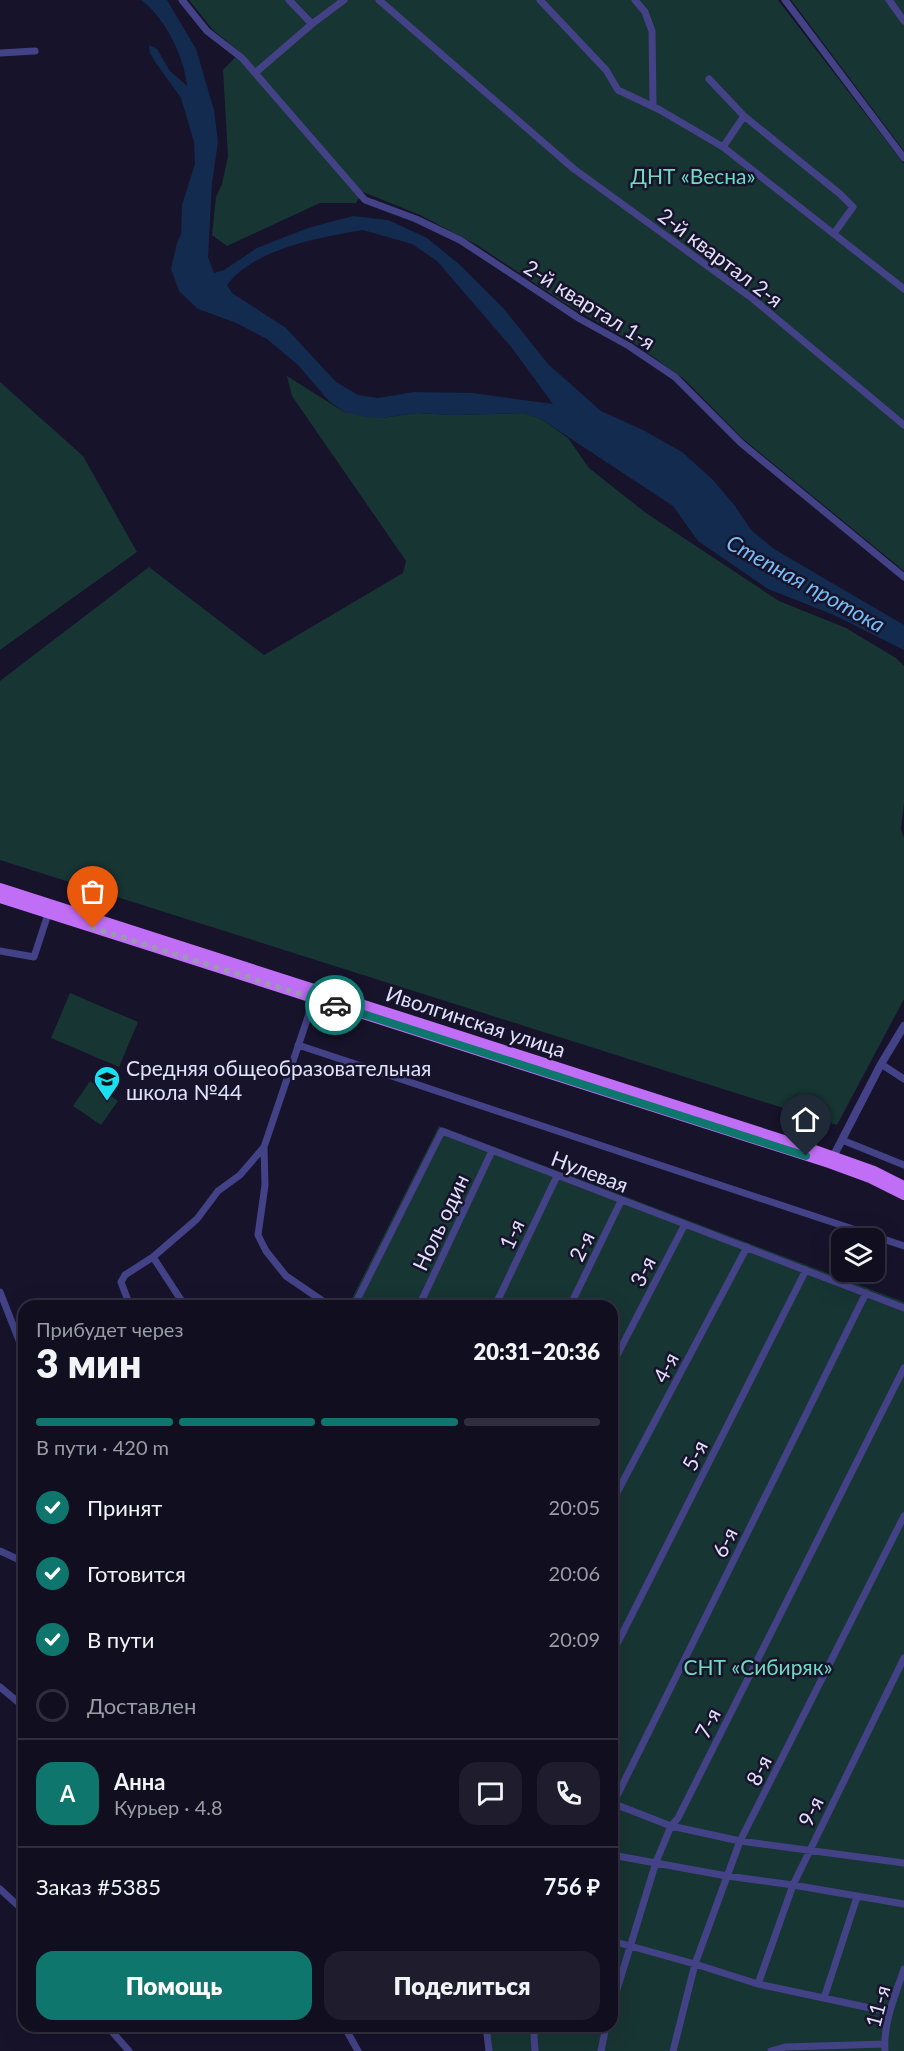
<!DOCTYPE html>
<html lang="ru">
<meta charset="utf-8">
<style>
:root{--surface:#110e20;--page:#1e1c2d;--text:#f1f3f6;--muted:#9c9ca5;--line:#302e3e;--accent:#0f766e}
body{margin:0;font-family:Lato,sans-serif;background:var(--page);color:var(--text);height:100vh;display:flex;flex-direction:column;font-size:22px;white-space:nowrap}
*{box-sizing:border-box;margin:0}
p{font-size:20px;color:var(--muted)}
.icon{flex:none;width:33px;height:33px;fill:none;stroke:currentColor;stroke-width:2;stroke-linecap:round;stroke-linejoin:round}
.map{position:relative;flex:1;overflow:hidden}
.side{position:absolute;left:18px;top:1300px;width:600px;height:732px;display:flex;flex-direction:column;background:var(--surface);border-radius:18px;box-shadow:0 6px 24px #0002,0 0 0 2px var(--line)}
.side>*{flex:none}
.controls{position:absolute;left:831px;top:1228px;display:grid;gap:12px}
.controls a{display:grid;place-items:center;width:54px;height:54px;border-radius:12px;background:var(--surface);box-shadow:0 6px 24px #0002,0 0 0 2px var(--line);font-size:30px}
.pin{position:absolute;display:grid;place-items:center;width:51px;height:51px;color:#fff;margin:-62px -26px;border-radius:50% 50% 50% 0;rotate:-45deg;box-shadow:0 0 6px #0007}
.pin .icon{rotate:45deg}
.courier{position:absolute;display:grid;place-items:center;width:60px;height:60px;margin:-30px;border:4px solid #0f766e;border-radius:50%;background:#fff;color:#222;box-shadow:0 2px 8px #0007}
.head em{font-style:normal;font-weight:800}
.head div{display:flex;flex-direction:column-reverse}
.head{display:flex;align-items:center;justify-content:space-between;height:102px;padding:0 18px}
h1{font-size:39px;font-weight:800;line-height:45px}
.bar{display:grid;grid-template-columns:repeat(4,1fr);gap:9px 6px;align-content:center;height:72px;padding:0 18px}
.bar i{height:8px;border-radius:4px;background:var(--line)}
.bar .active{background:var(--accent)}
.bar p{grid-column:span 4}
.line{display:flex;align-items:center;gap:15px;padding:0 18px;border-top:2px solid var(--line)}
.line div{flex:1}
.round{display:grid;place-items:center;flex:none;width:63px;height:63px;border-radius:18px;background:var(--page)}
ol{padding:0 18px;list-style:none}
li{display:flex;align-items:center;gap:18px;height:66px}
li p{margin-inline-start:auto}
li .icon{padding:6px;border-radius:50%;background:var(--accent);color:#fff;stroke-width:4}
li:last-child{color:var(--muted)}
li i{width:33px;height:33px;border:3px solid var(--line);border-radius:50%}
.primary-button{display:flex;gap:12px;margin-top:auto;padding:12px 18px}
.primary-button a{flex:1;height:69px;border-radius:18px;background:var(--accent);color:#fff;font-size:24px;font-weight:800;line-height:69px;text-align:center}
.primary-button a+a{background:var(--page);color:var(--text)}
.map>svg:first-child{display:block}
.green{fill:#173533}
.water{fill:#132b4f;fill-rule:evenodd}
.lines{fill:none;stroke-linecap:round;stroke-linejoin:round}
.minor{stroke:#434287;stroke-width:7}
.tertiary{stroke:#434287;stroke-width:8}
.primary{stroke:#c06ef5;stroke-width:10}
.done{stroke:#9b98b4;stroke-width:6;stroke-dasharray:0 10.8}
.route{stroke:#0f766e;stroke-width:8}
.labels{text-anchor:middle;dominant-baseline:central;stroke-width:5;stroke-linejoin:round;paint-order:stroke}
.park-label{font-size:21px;fill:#6fdabd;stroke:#17132b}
.street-label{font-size:21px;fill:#e2e0fd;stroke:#17132b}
.poi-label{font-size:21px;fill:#e2e0fd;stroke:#17132b;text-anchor:start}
.water-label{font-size:22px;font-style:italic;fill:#75bdf6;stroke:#17132b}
</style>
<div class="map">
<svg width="904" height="2051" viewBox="0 0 904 2051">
<rect width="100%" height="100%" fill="#17132b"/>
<path class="green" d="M189,0h589l126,164v407l-161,-132 -59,-60 -49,-35 -69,-40 -89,-59 -57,-30 -57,-23 -7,11h-36l-93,43 -15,-11 4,-38 6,-13 6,-28 -5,-86 17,-18 -27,-22z
M791,0h113v151z
M287,376l57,36 38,6 34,-5 38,2 69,-2 18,6 27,19 21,30 57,45 133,88 67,27 50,30 8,8v137l-3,26 3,9v161l-67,126 -837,-265v-179l149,-114 115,88 139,-82 3,-12 -114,-165z
M0,382l83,74 54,96 -137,98z
M70,993l68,29 -19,45 -68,-29z
M90,1081l28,20 -17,24 -28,-19z
M439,1126l465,176v749h-415l-3,-24 126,-1v-720h-264z"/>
<path class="water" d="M141,0h26l29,49 18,61 4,32 -6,41 -4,74 6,16 10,-3 33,-22 51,-20 45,-12 35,4 39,18 33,27 44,44 44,55 53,47 42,19 39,22 31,28 22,26 16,24 23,19 130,76v25l-70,-35 -66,-26 -70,-48 -25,-35 -132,-87 -18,-6 -69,2 -38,-2 -34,5 -17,-1 -21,-5 -15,-11 -31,-36 -31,-26 -33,-17 -36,-13 -19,-18 -8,-22 6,-26 4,-9 1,-29 13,-41 -1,-22 -13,-44 -25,-35 -6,-10 -1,-8 8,4 13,22 17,15c-2,-28 -23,-70 -46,-86zM363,230l49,14 25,17 75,87 41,56 -81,-11 -58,-1 -36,6 -20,-3 -22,-13 -50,-54 -54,-35 -5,-8c26,-36 94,-48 136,-55z"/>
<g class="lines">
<path class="minor" d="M182,0l25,31 35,27 123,142 51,19 44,21 120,79 49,27 46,31 66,66 163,134
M289,0l23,24
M379,0l195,169 179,130 151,126
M540,0l66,70 12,20 42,20 63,37 181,142
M635,0l10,12 7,19 1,72
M785,0l119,158
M889,0l15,21
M0,53l35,-2
M255,73l57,-49 32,-24
M709,79l35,37 96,78 13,13 -18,25
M723,147l21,-31
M0,951l34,6 14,-43
M298,1045l606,201
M881,1064l23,15
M842,1140l62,25
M264,1147l1,38 -7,50 8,16 20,25 44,30
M153,1257l32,49
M0,1292l24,61
M357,1300l85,-169 462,177
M130,1306l-9,-24 4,-7 28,-18 44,-38 21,-28 22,-16 24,-28 50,-148
M419,1306l73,-155
M495,1306l62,-130
M570,1306l51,-105
M612,1365l73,-141
M612,1502l135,-255
M0,1551l24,11
M612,1654l194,-384
M0,1687l24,20
M612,1803l59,23 69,15 164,22
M612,1806l254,-513
M612,1855l115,21 66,9 111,19
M0,1889l24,22
M612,1941l83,23 63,20 131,28
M758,1984l35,-99 111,-227
M824,1998l33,-101
M612,2006l44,-144 15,-36 7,-8 226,-450
M107,2026l22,25
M344,2026l14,25
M486,2026l3,25
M535,2051l-1,-15 2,-10
M601,2051l5,-25
M673,2051l22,-87 45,-123 164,-325
M771,2051l14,-4 100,-3
M885,2051c-2,-28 10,-55 19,-82"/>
<path class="tertiary" d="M833,1157l48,-93 23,-38"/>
<path class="primary" d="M0,888l809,260 65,23 30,15
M0,898l829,265 41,15 34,17"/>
</g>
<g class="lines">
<path class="done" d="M93,928l242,77"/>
<path class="route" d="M335,1005l471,151"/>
</g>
<defs>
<g id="school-pin" transform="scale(1.35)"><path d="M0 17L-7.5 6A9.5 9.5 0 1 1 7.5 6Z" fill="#19dff0" stroke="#17132b"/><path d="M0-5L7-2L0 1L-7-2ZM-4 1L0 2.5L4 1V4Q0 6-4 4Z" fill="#111"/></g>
</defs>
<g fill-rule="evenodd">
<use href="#school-pin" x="107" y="1079"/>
</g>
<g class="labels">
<g class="park-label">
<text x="693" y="175">ДНТ «Весна»</text>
<text x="758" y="1666">СНТ «Сибиряк»</text>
</g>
<g class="street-label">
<text transform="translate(721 257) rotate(37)">2-й квартал 2-я</text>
<text transform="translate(590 304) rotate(32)">2-й квартал 1-я</text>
<text transform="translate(476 1021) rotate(18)">Иволгинская улица</text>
<text transform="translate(590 1171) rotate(21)">Нулевая</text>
<text transform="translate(440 1222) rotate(-65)">Ноль один</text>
<text transform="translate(511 1234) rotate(-65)">1-я</text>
<text transform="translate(581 1246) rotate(-64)">2-я</text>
<text transform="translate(642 1271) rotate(-63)">3-я</text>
<text transform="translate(665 1367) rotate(-62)">4-я</text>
<text transform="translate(694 1455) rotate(-63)">5-я</text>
<text transform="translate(724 1542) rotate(-64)">6-я</text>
<text transform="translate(707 1723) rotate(-63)">7-я</text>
<text transform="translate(758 1770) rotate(-63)">8-я</text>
<text transform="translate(810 1811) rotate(-64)">9-я</text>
<text transform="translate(877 2006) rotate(-75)">11-я</text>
</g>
<g class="poi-label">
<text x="126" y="1067">Средняя общеобразовательная<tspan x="126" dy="24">школа №44</tspan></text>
</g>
<g class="water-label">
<text transform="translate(806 583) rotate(29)">Степная протока</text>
</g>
</g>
</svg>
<div class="controls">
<a><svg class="icon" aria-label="layers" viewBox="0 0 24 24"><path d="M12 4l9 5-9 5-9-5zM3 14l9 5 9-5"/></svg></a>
</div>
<div class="pin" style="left:93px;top:928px;background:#ea580c"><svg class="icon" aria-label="bag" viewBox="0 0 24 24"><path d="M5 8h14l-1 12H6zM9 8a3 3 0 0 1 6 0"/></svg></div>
<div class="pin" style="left:806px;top:1156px;background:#1f2937"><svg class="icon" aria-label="home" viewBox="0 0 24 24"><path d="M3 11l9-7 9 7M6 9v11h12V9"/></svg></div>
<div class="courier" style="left:335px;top:1005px"><svg class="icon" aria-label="car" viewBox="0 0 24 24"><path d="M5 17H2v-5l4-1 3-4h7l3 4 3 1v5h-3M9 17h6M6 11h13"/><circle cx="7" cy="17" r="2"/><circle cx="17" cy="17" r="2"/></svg></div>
<section class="side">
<div class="head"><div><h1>3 мин</h1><p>Прибудет через</p></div><em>20:31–20:36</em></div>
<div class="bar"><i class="active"></i><i class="active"></i><i class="active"></i><i></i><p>В пути · 420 m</p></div>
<ol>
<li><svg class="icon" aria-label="check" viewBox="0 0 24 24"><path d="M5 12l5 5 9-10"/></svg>Принят<p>20:05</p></li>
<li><svg class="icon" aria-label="check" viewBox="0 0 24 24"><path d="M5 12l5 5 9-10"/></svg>Готовится<p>20:06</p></li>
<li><svg class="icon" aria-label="check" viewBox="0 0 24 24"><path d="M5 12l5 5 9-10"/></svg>В пути<p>20:09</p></li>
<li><i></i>Доставлен</li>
</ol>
<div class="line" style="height:108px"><b class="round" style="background:var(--accent);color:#fff">А</b><div><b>Анна</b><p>Курьер · 4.8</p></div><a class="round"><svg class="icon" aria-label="chat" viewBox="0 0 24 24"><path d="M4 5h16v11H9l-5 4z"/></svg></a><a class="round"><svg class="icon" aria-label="phone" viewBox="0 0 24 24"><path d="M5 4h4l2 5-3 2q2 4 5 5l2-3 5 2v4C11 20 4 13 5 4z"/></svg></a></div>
<div class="line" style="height:78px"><div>Заказ #5385</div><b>756 ₽</b></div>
<div class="primary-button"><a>Помощь</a><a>Поделиться</a></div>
</section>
</div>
